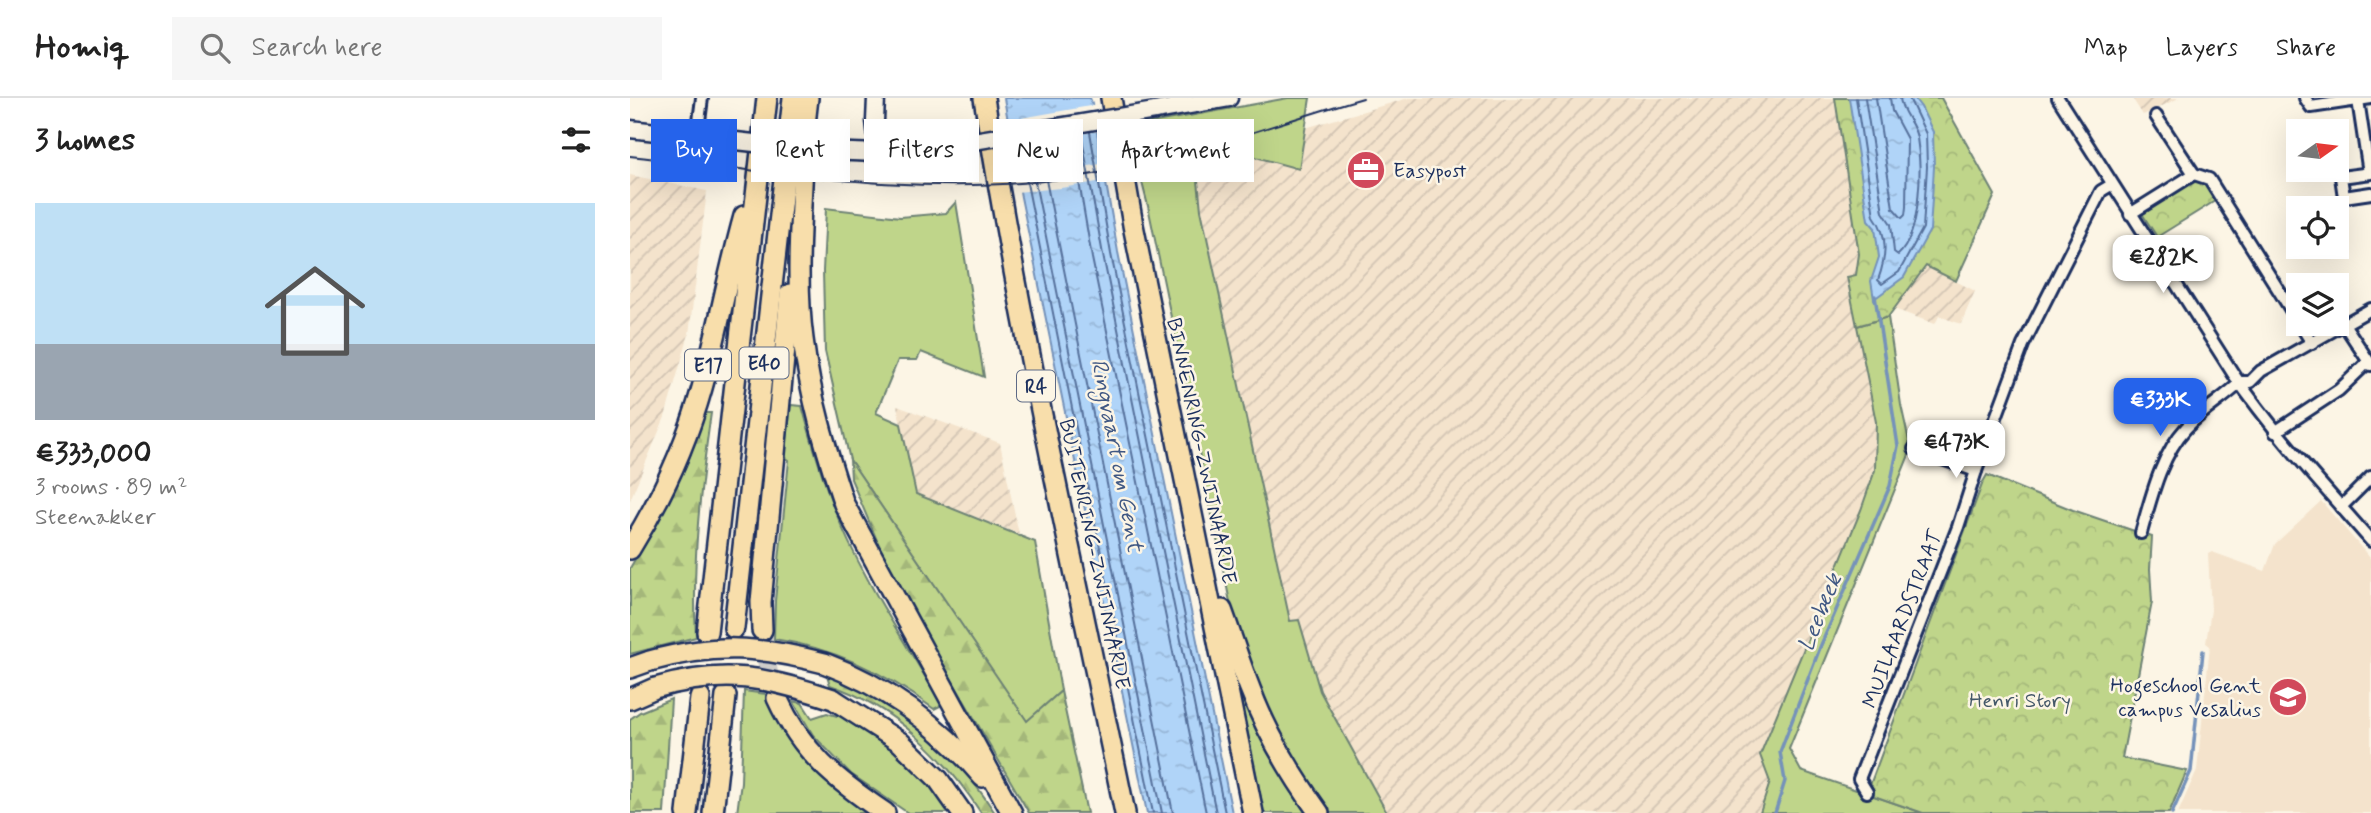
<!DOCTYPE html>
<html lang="en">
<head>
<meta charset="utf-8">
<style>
	:root { --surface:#fff; --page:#f6f6f6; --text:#222; --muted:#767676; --line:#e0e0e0; --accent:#2563eb }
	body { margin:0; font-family:Mynerve,sans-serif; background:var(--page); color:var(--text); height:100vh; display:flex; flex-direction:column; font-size:26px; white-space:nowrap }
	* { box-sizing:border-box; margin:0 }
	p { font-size:23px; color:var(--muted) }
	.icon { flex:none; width:38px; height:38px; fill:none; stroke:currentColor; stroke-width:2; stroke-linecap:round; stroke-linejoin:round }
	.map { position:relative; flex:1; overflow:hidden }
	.drawer { display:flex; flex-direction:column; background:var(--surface); width:630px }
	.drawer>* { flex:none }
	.top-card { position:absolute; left:21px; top:21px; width:665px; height:63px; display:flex; gap:14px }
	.needle { width:46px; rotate:76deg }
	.tools { position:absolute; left:1656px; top:21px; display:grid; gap:14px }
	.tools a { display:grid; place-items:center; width:63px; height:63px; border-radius:0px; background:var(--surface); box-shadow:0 7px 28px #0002; font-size:35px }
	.price { position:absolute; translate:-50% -60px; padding:0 16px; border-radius:14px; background:#fff; color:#222; font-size:23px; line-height:46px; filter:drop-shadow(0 2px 4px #0008) }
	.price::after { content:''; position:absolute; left:50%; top:42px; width:21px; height:16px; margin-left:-10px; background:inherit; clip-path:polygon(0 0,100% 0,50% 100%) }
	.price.active { background:var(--accent); color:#fff }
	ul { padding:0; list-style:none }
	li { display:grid; align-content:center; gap:14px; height:371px; padding:0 35px }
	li+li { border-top:2px solid var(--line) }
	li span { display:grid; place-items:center; height:217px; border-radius:0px; color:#555 }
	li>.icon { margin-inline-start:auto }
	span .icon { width:126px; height:126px; fill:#fffc; stroke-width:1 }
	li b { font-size:30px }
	h2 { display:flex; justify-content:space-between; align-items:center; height:84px; padding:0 35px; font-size:30px }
	.chip { padding:0 24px; border-radius:0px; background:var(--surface); box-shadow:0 7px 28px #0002; font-size:24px; line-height:63px }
	.chip.active { background:var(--accent); color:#fff }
	header { display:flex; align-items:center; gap:42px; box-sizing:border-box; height:98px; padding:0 35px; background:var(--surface); border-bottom:2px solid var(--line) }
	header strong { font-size:33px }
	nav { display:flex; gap:38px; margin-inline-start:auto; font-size:24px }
	.search { width:490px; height:63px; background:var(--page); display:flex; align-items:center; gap:18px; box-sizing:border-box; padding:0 24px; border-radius:0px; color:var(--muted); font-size:26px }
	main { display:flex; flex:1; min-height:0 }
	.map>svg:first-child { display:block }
	.built { fill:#f4e3cc }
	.industrial { fill:url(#industrial-furrows) }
	.grass { fill:#bfd58a; stroke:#6d8274; stroke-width:2 }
	.forest { fill:url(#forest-firs); stroke:#6d8274; stroke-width:2 }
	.park { fill:url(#park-crowns); stroke:#6d8274; stroke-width:2 }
	.water { fill:url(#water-ripples); stroke:#7492ba; stroke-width:2 }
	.pier { fill:#fcf5e5 }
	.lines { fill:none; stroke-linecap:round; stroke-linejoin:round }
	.shore { stroke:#57719c; stroke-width:2 }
	.stream { stroke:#7492ba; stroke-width:3.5 }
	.highway-tunnel { stroke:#cfcdca; stroke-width:19; stroke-dasharray:19 10; stroke-linecap:butt }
	.street-casing { stroke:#1b2f5e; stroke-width:16 }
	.secondary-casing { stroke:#1b2f5e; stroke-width:21 }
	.highway-casing { stroke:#1b2f5e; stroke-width:24 }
	.street { stroke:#fcf5e5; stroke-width:10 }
	.secondary { stroke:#fcf5e5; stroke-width:16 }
	.highway { stroke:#f8deab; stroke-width:19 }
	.tram { stroke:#1b2f5e; stroke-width:2 }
	.secondary-bridge-casing { stroke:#1b2f5e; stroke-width:21; stroke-linecap:butt }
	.highway-bridge-casing { stroke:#1b2f5e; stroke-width:24; stroke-linecap:butt }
	.secondary-bridge { stroke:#fcf5e5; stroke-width:16 }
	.highway-bridge { stroke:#f8deab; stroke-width:19 }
	.labels { text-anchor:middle; stroke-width:5; stroke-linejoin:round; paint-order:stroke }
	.shield { fill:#fcf5e5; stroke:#5e6a86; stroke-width:2 }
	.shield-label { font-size:19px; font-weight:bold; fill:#1b2f5e }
	.poi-label { font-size:21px; fill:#1b2f5e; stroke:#fcf5e5; text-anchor:start }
	.street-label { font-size:21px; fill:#1b2f5e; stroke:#fcf5e5 }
	.park-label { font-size:21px; fill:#445869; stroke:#fcf5e5 }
	.water-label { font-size:23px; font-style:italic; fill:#405884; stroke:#fcf5e5 }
</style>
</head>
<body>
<header>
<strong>Homiq</strong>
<div class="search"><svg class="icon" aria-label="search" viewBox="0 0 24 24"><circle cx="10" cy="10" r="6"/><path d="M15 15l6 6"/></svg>Search here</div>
<nav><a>Map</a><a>Layers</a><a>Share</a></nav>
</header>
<main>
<section class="drawer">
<h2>3 homes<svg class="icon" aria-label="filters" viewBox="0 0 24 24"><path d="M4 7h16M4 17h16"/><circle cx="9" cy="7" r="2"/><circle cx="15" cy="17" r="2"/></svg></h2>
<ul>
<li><span style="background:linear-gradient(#bfe0f5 65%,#9aa5b1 0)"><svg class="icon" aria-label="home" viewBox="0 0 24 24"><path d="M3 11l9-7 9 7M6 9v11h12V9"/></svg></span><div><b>€333,000</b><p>3 rooms · 89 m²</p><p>Steenakker</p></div></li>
</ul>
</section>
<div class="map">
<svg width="1741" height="715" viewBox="0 0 1741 715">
	<defs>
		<pattern id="industrial-furrows" width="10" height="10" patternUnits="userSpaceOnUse" patternTransform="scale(1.75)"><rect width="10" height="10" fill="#f4e3cc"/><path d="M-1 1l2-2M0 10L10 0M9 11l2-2" fill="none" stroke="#d1c3b2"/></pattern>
		<pattern id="forest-firs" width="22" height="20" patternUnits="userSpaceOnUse" patternTransform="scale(1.75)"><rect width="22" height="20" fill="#bfd58a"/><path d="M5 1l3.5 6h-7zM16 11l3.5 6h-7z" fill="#a4b77a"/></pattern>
		<pattern id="park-crowns" width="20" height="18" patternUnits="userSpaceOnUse" patternTransform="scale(1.75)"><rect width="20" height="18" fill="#bfd58a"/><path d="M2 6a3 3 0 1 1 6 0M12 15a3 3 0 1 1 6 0" fill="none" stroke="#a4b77a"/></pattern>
		<pattern id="water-ripples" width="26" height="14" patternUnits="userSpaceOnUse" patternTransform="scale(1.75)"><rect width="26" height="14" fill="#b0d4f8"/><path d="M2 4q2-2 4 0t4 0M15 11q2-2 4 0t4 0" fill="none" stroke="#97b6d7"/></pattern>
	</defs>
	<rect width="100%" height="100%" fill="#fcf5e5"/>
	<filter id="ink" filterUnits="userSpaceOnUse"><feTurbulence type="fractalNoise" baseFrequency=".0143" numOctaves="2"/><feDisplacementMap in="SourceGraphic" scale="14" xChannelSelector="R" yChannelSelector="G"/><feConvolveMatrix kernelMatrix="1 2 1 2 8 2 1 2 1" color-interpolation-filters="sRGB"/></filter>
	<g filter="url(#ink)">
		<path class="built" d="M1691,403l50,58v254h-193l19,-43 13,-124 -4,-3 5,-33 -3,-56 4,-2 53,19 10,-27z"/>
		<g class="industrial">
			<path d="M779,0h426l24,156 -3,21 -9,3 29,144 -1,48 -115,343h-373l-67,-122 -21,-71 -9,2 -87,-399 -7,-52 49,-17 54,15 6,-41z"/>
			<path d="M1502,0h47l-36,17z"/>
			<path d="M0,77l77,16 -18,143 -24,83 -35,83z"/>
			<path d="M1296,168l49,25 -14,33 -22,-8 -4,8 -41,-15z"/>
			<path d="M267,308l103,37 19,91 -103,-40z"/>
		</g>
		<g class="grass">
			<path d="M658,0h22l-11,71 -54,-15 -48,17 4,39 89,411 9,-1 21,71 67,122h-123l-32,-155 9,-23 -11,-33 -82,-396 -20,-79z"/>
			<path d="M326,104l28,175 -63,-25 -4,8h-19l-22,53 25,11 15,70 119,48 26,149 -34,31 -177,-262 -25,-109 -2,-80 3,-63 74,9 46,-4z"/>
			<path d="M1258,219l13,88 10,45 -122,299 12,22 122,42h-163l10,-31 -10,-27 101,-245 14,-40 1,-48 -19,-96z"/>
			<path d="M161,307l11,1c9,33 18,65 30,97 27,71 72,137 110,202l-8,4c-48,-36 -100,-61 -160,-70l1,-38 14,-141 -4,-3z"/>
			<path d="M114,593l22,3c24,58 51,84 101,119h-130l4,-31z"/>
			<path d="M163,603l9,2 10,15 15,-5 10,3 1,-3 53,33 41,39 21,28h-45l-57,-39 -38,-39z"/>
		</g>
		<g class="forest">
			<path d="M74,315h7c-11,75 -19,149 -15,224l-66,17v-86l41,-71 18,-38z"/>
			<path d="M220,362l177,261 34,-30 26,122h-58l-137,-237 -41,-97z"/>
			<path d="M197,577c72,25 128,75 168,138h-14c-36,-56 -87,-107 -151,-128z"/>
			<path d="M41,601l-7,114h-34v-94l10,-7z"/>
		</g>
		<g class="park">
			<path d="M1205,0h106l54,97 -39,86 -30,-15 -38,51 -31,9 -10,-49 9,-2 3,-21z"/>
			<path d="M1564,83l11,3 13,15 -61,38 -16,-25z"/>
			<path d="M1357,377l86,35 79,27 -2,32 2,33 -30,156 65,13 -18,42h-246l-49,-17 -4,-11 113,-303z"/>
		</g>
		<g class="water">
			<path d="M374,0h86l2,5 26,149 114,561h-85l-126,-616z"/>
			<path d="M1219,0h65l7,9 12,25 1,35 -4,63 -26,47 -30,22 -3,-18 8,-24 -4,-29 -7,-8z"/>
		</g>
		<g class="pier">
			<path d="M466,7l4,26 -91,15 -5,-25z"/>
			<path d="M476,65l3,17 -48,8 -45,4 -3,-17 53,-5z"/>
		</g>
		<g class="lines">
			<g class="shore">
				<path d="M1226,0l18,118c15,20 12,42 4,64l4,4 17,-12 24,-44 4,-61 -1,-33 -17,-36"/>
				<path d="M1235,0l18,114 8,12 3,28 4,3c23,-20 24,-88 19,-117 -2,-15 -16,-25 -17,-40"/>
				<path d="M1246,0l17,110 9,10 3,-3 1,-8 1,-68 -15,-28 -2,-13"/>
				<path d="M460,34l21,122 114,559"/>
				<path d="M451,35l22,122 113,558"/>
				<path d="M441,37l21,123 114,555"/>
				<path d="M408,42l135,673"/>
				<path d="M397,44l135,671"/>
				<path d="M389,45l134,670"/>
			</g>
			<g class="stream">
				<path d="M1145,715l10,-32 -5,-29 41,-107 69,-159 8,-40 -23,-150"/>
				<path d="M1542,715l19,-42 12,-120"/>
			</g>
			<path class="highway-tunnel" d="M132,532l7,46 8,21"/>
			<g class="street-casing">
				<g id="street">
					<path d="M1428,0l176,277c40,58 90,112 137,166"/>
					<path d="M1675,0l6,9 60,-9"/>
					<path d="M1728,2l11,73"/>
					<path d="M1526,18l38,58"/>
					<path d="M67,39l5,-39"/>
					<path d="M1741,75l-30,4 3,20 27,-4"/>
					<path d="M1500,116l64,-40 15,5 89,142"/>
					<path d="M1670,226l12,19"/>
					<path d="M1714,226l27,41"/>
					<path d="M1645,334l64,-42 29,-28"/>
					<path d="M1284,351l62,22"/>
					<path d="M1711,409l30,-30"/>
					<path d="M1511,435c10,-35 20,-78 45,-105 17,-18 37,-29 55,-46h9l11,-11 110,-62"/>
					<path d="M1237,694l-8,-13 99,-252 18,-56 47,-126 78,-154 10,-6"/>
				</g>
			</g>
			<g class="secondary-casing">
				<g id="secondary">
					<path d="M246,0l-1,23 4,32"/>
					<path d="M525,13l74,-13"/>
					<path d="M0,31l97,11"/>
					<path d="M195,53l54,2 70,-8"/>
				</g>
			</g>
			<g class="highway-casing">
				<g id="highway">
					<path d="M354,0c38,240 92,477 141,715"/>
					<path d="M481,0l22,127 120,588"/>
					<path d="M174,32c-1,67 -10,143 -1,209 7,57 23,111 41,165l168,309"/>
					<path d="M173,44l5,-44"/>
					<path d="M0,451c31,-50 56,-104 72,-161 16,-57 26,-115 42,-172"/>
					<path d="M592,512c10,27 18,54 29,81 16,43 41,84 68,122"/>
					<path d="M104,530l59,-530"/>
					<path d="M132,532l-1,-28 29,-308"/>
					<path d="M77,534l60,-534"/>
					<path d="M194,565c64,24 115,62 159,114"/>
					<path d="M0,570l20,-7"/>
					<path d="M147,600c25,55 59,82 108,115"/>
					<path d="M0,601l25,-11"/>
					<path d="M203,601l67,43 38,37 24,34"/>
					<path d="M57,715l13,-115"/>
					<path d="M83,715l13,-117"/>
				</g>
			</g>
			<use href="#street" class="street"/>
			<use href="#secondary" class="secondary"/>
			<use href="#highway" class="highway"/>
			<path class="tram" d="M0,58c144,16 293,42 438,22 100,-13 198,-52 295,-80"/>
			<g class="secondary-bridge-casing">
				<g id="secondary-bridge">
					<path d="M97,42l98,11"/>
					<path d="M319,47l206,-34"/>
				</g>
			</g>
			<g class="highway-bridge-casing">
				<g id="highway-bridge">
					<path d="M20,563c66,-18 108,-15 174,2"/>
					<path d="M25,590c69,-20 112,-11 178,11"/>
				</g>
			</g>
			<use href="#secondary-bridge" class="secondary-bridge"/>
			<use href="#highway-bridge" class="highway-bridge"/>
		</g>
	</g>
	<defs>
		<g id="office-disc" transform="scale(2.0125)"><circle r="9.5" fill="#d1495b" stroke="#fcf5e5"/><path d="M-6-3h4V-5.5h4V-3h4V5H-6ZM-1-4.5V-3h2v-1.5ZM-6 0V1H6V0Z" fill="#fff"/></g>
		<g id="university-disc" transform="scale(2.0125)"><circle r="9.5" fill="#d1495b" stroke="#fcf5e5"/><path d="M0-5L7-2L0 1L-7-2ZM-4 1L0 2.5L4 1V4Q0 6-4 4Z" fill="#fff"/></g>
	</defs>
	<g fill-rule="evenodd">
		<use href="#office-disc" x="736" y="72"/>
		<use href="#university-disc" x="1658" y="599"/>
	</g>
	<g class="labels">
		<g class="shield">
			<rect x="109.5" y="249.5" width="49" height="31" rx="5"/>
			<rect x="55" y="251.5" width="46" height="31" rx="5"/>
			<rect x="387" y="272.5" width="38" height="31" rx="5"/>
		</g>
		<g class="shield-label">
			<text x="134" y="272">E40</text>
			<text x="78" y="274">E17</text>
			<text x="406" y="295">R4</text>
		</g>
		<g class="poi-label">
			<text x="763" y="79">Easypost</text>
			<text x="1631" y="594" text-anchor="end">Hogeschool Gent<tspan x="1631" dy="24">campus Vesalius</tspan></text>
		</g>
		<g class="street-label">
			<text transform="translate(572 353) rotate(78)" y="7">BINNENRING-ZWIJNAARDE</text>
			<text transform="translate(465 456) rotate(78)" y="7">BUITENRING-ZWIJNAARDE</text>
			<text transform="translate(1272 521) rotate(-69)" y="7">MUILAARDSTRAAT</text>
		</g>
		<g class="park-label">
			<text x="1390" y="609">Henri Story</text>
		</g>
		<g class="water-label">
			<text transform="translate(488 357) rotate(79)" y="8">Ringvaart om Gent</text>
			<text transform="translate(1189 514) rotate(-68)" y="8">Leebeek</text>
		</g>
	</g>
</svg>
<div class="tools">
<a><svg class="needle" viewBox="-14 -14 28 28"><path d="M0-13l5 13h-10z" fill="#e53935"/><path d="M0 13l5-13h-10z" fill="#767676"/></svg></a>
<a><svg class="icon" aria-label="locate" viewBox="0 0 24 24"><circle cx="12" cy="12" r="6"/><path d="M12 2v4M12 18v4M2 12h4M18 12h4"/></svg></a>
<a><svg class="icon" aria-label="layers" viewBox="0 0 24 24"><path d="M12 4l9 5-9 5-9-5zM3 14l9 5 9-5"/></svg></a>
</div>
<b class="price" style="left:1533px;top:197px">€282K</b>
<b class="price active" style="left:1530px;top:340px">€333K</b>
<b class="price" style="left:1326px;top:382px">€473K</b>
<div class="top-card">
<a class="chip active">Buy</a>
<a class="chip">Rent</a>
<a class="chip">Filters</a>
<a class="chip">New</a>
<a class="chip">Apartment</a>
</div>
</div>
</main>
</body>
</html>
